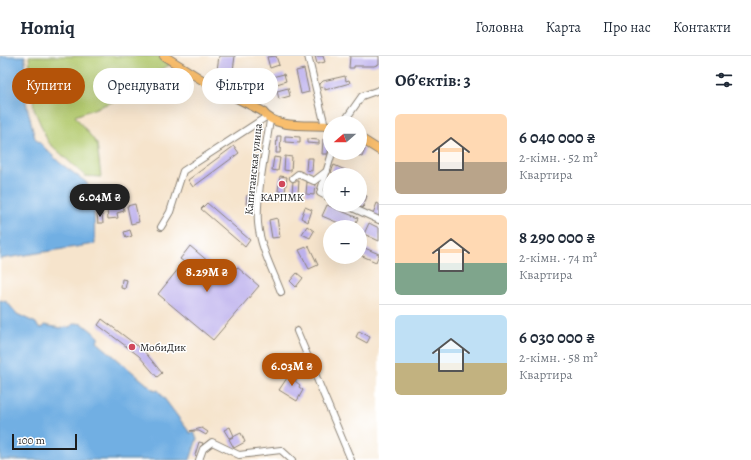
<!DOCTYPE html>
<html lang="uk">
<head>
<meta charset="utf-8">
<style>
	:root { --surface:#fff; --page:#f6f6f7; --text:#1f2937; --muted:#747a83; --line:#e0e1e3; --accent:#b45309 }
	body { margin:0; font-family:Alegreya,serif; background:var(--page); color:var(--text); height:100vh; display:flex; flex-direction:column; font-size:15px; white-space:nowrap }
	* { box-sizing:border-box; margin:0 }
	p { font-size:13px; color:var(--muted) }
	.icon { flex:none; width:22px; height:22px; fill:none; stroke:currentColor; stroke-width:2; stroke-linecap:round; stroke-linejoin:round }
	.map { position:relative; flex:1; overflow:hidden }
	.panel { display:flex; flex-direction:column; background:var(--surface); width:372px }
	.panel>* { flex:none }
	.top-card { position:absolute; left:12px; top:12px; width:307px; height:36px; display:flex; gap:8px }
	.needle { width:26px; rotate:250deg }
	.fabs { position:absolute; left:323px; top:60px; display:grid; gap:8px }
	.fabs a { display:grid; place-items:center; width:44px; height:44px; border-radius:50%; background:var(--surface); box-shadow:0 4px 16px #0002; font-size:20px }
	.scale { position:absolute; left:12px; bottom:10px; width:65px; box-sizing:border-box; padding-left:4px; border:2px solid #1c1c1c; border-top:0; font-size:11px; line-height:14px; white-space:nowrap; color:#1c1c1c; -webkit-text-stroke:3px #fff; paint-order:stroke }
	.price { position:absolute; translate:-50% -34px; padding:0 9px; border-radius:14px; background:var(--accent); color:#fff; font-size:13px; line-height:26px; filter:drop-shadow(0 1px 2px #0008) }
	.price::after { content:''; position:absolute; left:50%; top:24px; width:12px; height:9px; margin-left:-6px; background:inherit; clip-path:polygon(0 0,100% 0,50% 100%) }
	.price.active { background:#222; color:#fff }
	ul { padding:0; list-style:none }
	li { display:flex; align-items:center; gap:12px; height:100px; padding:0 16px }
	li+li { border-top:1px solid var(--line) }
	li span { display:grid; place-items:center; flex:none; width:112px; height:80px; border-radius:6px; color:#555 }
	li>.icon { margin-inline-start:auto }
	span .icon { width:48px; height:48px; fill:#fffc; stroke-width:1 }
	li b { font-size:17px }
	h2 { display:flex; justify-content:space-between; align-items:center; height:48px; padding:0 16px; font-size:17px }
	.pill { padding:0 14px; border-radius:18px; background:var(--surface); box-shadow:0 4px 16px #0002; font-size:14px; line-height:36px }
	.pill.active { background:var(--accent); color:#fff }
	header { display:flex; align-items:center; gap:24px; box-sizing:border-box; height:56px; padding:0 20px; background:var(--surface); border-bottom:1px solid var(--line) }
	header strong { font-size:19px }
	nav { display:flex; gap:22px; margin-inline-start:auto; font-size:14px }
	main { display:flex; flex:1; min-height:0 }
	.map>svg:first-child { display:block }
	.green { fill:#b4cb70; stroke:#687446 }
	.water { fill:#71afe3; stroke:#466680 }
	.building { fill:#bdb1ed }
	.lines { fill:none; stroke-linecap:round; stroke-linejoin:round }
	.minor-casing { stroke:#898074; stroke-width:8 }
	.major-casing { stroke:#898074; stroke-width:10 }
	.minor { stroke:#fff; stroke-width:6 }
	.major { stroke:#f9be6d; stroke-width:8 }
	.poi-dot { fill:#d1495b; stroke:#fff; stroke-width:1.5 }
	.labels { text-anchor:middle; stroke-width:3; stroke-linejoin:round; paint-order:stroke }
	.street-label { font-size:11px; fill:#1c1c1c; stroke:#fff }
	.poi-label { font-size:11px; fill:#1c1c1c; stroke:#fff }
</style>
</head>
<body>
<header>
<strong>Homiq</strong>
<nav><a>Головна</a><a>Карта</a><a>Про нас</a><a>Контакти</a></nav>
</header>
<main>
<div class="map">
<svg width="379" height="404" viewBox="0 0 379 404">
	<rect width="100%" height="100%" fill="#fff"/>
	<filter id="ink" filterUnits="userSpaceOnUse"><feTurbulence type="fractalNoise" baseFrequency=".025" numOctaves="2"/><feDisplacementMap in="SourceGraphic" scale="8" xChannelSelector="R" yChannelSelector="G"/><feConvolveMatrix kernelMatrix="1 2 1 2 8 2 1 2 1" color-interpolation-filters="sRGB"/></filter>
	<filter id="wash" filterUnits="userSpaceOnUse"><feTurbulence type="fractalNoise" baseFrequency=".012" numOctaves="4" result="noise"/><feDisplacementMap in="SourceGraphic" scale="16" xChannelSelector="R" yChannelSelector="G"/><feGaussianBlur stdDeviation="0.9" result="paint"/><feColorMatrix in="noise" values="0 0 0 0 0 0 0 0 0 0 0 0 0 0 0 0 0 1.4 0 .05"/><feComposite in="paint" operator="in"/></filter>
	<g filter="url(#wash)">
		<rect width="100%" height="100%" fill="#f6e4cc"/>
		<path class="green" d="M29,0h129l12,9 -46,21 1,11 -50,19 22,28 4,33 -16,-1 -37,-34 -14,-33z"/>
		<g class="water">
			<path d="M0,0h25l1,46 9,36 25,25 26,19 9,14 -1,9 5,6 -5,1 1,32 -95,15z"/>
			<path d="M0,244l7,2 10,12 19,9 2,4 5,1 1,-3 17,3 8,-1 7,-4 7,1 16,13 -2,5 58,49 3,-1 32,43 4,-1 3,7 -7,21h-190z"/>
		</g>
		<g id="blocks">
			<g class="building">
				<path d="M219,0h16l-3,22 -16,-1z"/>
				<path d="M276,0l3,9 -9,3 -3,-11z"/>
				<path d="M315,0h8l2,6 -8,2z"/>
				<path d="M350,0h29v8l-5,2h-20v2h-5z"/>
				<path d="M304,13l5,23 -8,2 -5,-23z"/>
				<path d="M284,18l2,7 -12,4 -2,-8z"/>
				<path d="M345,20l1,5 3,-1 1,3 -25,7v-3l-4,1 -1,-4 3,-3z"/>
				<path d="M263,27l10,5 -5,11 -10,-5z"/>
				<path d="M288,32l2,8 -11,3 -2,-8z"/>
				<path d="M277,80h4l-1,17h-4z"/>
				<path d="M285,80l15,1v6l-15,-1z"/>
				<path d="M307,83l12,1v4l-12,-1z"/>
				<path d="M323,83l6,1 -1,14h-6z"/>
				<path d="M234,90l5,7 -46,34 -5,-7z"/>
				<path d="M360,91l5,2 -3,8 -9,-4h7z"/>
				<path d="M285,100l7,1 -1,14 -7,-1z"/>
				<path d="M274,101l6,1 -2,13 -6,-1z"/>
				<path d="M307,102h6l-1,13 -6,-1z"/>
				<path d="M334,109l22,10h-20l-5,-3z"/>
				<path d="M280,120l7,1 -2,15 -7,-1z"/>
				<path d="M293,125h6l-1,12h-6z"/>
				<path d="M307,126l8,1 -1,12 -8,-1z"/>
				<path d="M360,137l7,3 -4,12 -6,-3h3z"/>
				<path d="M247,139l6,1 -2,9 -5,-1z"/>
				<path d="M115,143l1,5 7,-1 1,8 -7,2 1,5 -10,1 -2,-19z"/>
				<path d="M207,147l43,37 -5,7 -44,-38z"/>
				<path d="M377,147l2,1v15l-7,-3z"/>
				<path d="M135,148l4,18 -8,2 -4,-18z"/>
				<path d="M327,149l31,13 -4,9h-6l-26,-11z"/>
				<path d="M305,151l7,3 -4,12 -7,-4z"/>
				<path d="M97,158h5l1,9h-5z"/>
				<path d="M277,162l3,19 -8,1 -3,-18z"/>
				<path d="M369,167l10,5v13l-15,-7z"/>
				<path d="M307,170l7,5 -4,7 -8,-4z"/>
				<path d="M130,174l2,6 -6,2 -2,-6z"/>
				<path d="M190,190l38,32 9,-11 22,19 -46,54 -55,-46 26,-32 -4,-3z"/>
				<path d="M309,190l9,19 -9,4 -10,-19z"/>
				<path d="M360,190l19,8 -3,8 -16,-7z"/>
				<path d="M297,217l6,5 -7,9 -6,-6z"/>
				<path d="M122,223l5,1 -2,9 -4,-1z"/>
				<path d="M102,263l42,32 18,22 -5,4 -18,-21 -41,-31z"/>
				<path d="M359,275l11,6 -3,6 -11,-6z"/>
				<path d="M275,300l9,4 -8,18 -8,-3z"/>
				<path d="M291,316l8,4 -4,5 5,4 -1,2 4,3 -6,11 -18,-11z"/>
				<path d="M230,371l4,9 -5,2 -5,-8z"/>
				<path d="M202,372l6,4 -2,3 -7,-4h-9z"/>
				<path d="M241,377l4,9 -11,6 -5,-9z"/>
				<path d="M199,386l4,1 -5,14 -3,-2z"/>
			</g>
		</g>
	</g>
	<g filter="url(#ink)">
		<use href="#blocks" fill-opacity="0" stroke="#898074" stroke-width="1"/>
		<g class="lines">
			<g class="minor-casing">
				<g id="minor">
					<path d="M308,0l17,70"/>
					<path d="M270,64c-4,29 -14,75 -12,103 2,24 15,48 23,69"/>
					<path d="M343,67l19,-27 17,-6"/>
					<path d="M293,122l5,-4 16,7 13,-10"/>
					<path d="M330,142l-10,-5 12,-40"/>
					<path d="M346,149l33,15"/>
					<path d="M161,171l9,-15 13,-41 83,-54"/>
					<path d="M297,275l54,129"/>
					<path d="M199,404l4,-11 9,-7 27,13 42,-5 11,10"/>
				</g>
			</g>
			<g class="major-casing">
				<g id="major">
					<path d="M164,0l43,27 55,28c14,19 46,13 68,15"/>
					<path d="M360,82l19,12"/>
				</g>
			</g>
			<use href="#minor" class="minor"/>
			<use href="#major" class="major"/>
		</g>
	</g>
	<g class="poi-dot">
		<circle cx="282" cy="128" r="4"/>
		<circle cx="132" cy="291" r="4"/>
	</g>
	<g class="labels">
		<g class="street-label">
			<text transform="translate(253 113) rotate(-84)" y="4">Капитанская улица</text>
		</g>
		<g class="poi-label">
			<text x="282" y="145">КАРПМК</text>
			<text x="140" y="295" text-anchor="start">МобиДик</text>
		</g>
	</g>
</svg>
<div class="fabs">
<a><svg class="needle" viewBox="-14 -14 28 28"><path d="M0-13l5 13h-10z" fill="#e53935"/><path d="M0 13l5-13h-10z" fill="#747a83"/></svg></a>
<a>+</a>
<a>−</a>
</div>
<div class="scale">100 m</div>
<b class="price active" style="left:100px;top:162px">6.04M ₴</b>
<b class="price" style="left:207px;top:237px">8.29M ₴</b>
<b class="price" style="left:292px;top:331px">6.03M ₴</b>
<div class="top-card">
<a class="pill active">Купити</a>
<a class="pill">Орендувати</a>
<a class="pill">Фільтри</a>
</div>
</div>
<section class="panel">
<h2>Об’єктів: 3<svg class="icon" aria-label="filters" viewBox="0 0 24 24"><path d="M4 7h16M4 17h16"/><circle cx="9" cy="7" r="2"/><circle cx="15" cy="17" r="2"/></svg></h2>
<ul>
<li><span style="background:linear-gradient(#ffd9b3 60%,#b9a48a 0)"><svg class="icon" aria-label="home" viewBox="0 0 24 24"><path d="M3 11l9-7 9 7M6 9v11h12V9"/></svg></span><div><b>6 040 000 ₴</b><p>2-кімн. · 52 m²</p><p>Квартира</p></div></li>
<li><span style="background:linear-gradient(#ffd9b3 60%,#7fa58c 0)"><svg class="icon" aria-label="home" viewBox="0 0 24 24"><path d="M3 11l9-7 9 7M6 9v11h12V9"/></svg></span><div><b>8 290 000 ₴</b><p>2-кімн. · 74 m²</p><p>Квартира</p></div></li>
<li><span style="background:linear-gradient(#bfe0f5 60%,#c2b280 0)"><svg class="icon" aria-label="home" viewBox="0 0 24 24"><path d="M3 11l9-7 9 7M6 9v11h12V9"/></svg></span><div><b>6 030 000 ₴</b><p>2-кімн. · 58 m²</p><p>Квартира</p></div></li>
</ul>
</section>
</main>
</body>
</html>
